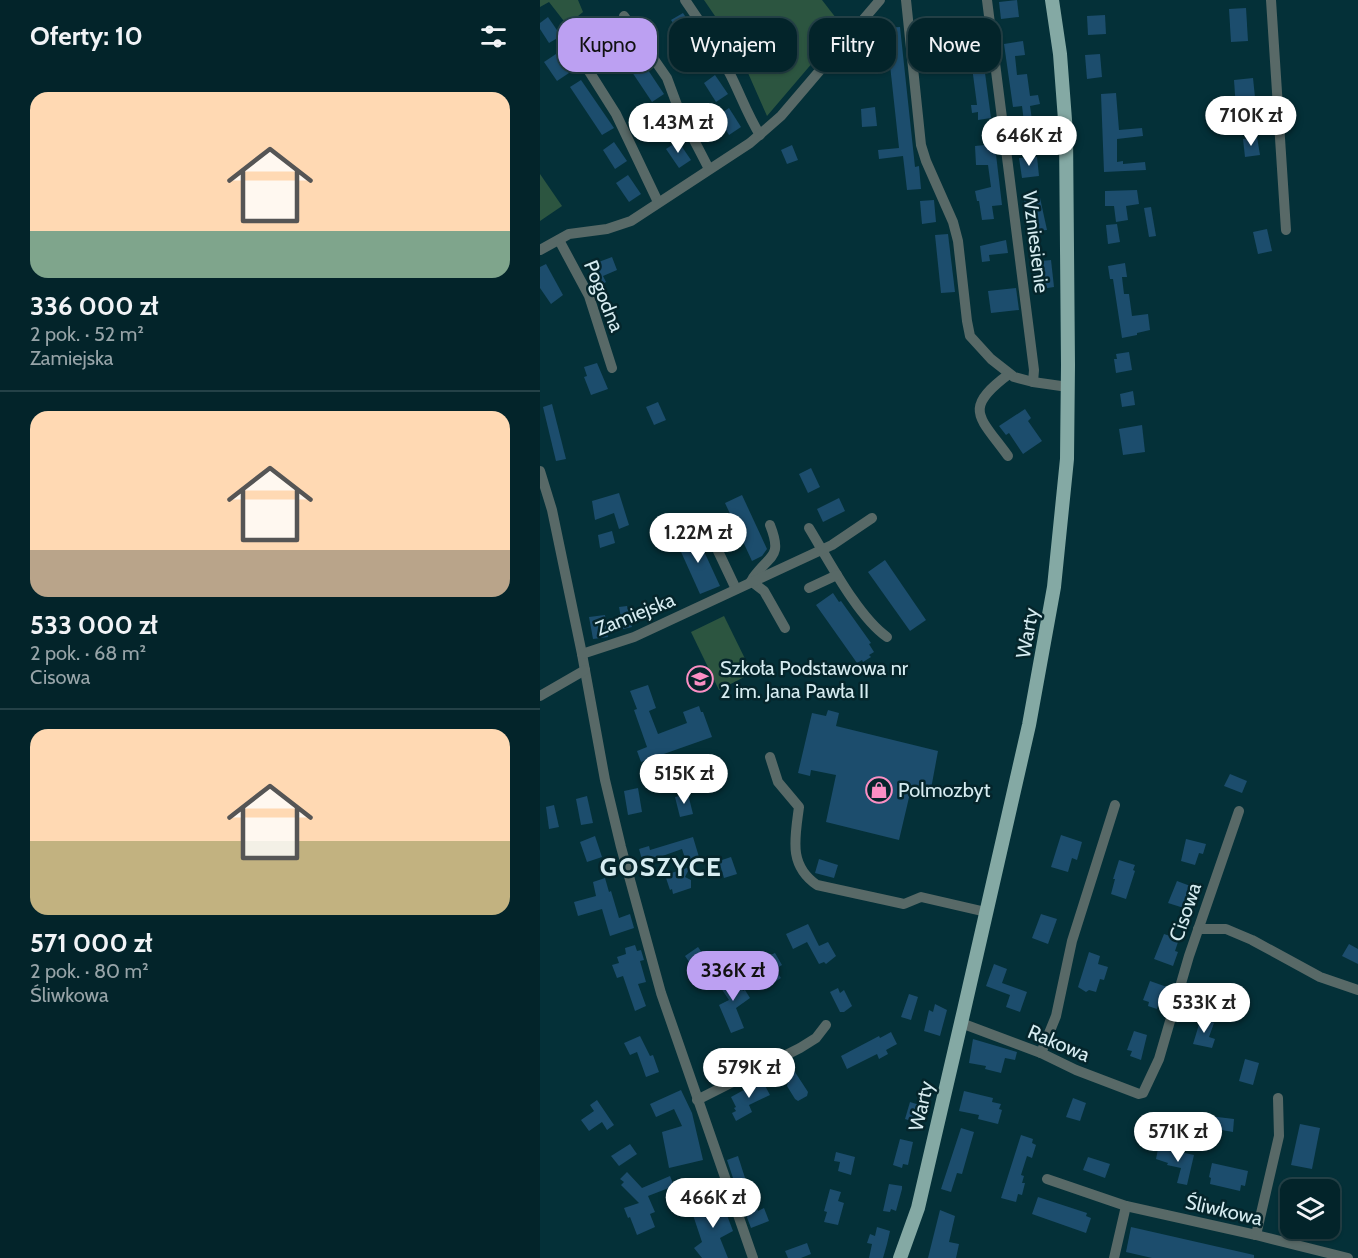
<!DOCTYPE html>
<html lang="pl">
<head>
<meta charset="utf-8">
<style>
	:root { --surface:#03242a; --page:#113036; --text:#f1f3f6; --muted:#97a4a8; --line:#244147; --accent:#bca0f2 }
	body { margin:0; font-family:Cabin,sans-serif; background:var(--page); color:var(--text); height:100vh; display:flex; flex-direction:column; font-size:22px; white-space:nowrap }
	* { box-sizing:border-box; margin:0 }
	p { font-size:20px; color:var(--muted) }
	.icon { flex:none; width:33px; height:33px; fill:none; stroke:currentColor; stroke-width:2; stroke-linecap:round; stroke-linejoin:round }
	.map { position:relative; flex:1; overflow:hidden }
	.side { display:flex; flex-direction:column; background:var(--surface); width:540px }
	.side>* { flex:none }
	.guide { position:absolute; left:18px; top:18px; width:570px; height:54px; display:flex; gap:12px }
	.tools { position:absolute; left:740px; top:1179px; display:grid; gap:12px }
	.tools a { display:grid; place-items:center; width:60px; height:60px; border-radius:12px; background:var(--surface); box-shadow:0 2px 4px #0004,0 0 0 2px var(--line); font-size:30px }
	.price { position:absolute; translate:-50% -51px; padding:0 14px; border-radius:21px; background:#fff; color:#222; font-size:20px; line-height:39px; filter:drop-shadow(0 2px 3px #0008) }
	.price::after { content:''; position:absolute; left:50%; top:36px; width:18px; height:14px; margin-left:-9px; background:inherit; clip-path:polygon(0 0,100% 0,50% 100%) }
	.price.selected { background:var(--accent); color:#111 }
	ul { padding:0; list-style:none }
	li { display:grid; align-content:center; gap:12px; height:318px; padding:0 30px }
	li+li { border-top:2px solid var(--line) }
	li span { display:grid; place-items:center; height:186px; border-radius:18px; color:#555 }
	li>.icon { margin-inline-start:auto }
	span .icon { width:108px; height:108px; fill:#fffc; stroke-width:1 }
	li b { font-size:26px }
	h2 { display:flex; justify-content:space-between; align-items:center; height:72px; padding:0 30px; font-size:26px }
	.tag { padding:0 21px; border-radius:18px; background:var(--surface); box-shadow:0 2px 4px #0004,0 0 0 2px var(--line); font-size:21px; line-height:54px }
	.tag.selected { background:var(--accent); color:#111 }
	main { display:flex; flex:1; min-height:0 }
	.map>svg:first-child { display:block }
	.green { fill:#2c5540 }
	.building { fill:#1c4d6d }
	.lines { fill:none; stroke-linecap:round; stroke-linejoin:round }
	.minor { stroke:#586967; stroke-width:10 }
	.major { stroke:#84a9a4; stroke-width:14 }
	.labels { text-anchor:middle; stroke-width:5; stroke-linejoin:round; paint-order:stroke }
	.street-label { font-size:20px; fill:#d6ecf1; stroke:#05252b }
	.poi-label { font-size:20px; fill:#d6ecf1; stroke:#05252b; text-anchor:start }
	.district-label { font-size:26px; font-weight:bold; letter-spacing:1.5px; fill:#d6ecf1; stroke:#05252b }
</style>
</head>
<body>
<main>
<section class="side">
<h2>Oferty: 10<svg class="icon" aria-label="filters" viewBox="0 0 24 24"><path d="M4 7h16M4 17h16"/><circle cx="9" cy="7" r="2"/><circle cx="15" cy="17" r="2"/></svg></h2>
<ul>
<li><span style="background:linear-gradient(#ffd9b3 75%,#7fa58c 0)"><svg class="icon" aria-label="home" viewBox="0 0 24 24"><path d="M3 11l9-7 9 7M6 9v11h12V9"/></svg></span><div><b>336 000 zł</b><p>2 pok. · 52 m²</p><p>Zamiejska</p></div></li>
<li><span style="background:linear-gradient(#ffd9b3 75%,#b9a48a 0)"><svg class="icon" aria-label="home" viewBox="0 0 24 24"><path d="M3 11l9-7 9 7M6 9v11h12V9"/></svg></span><div><b>533 000 zł</b><p>2 pok. · 68 m²</p><p>Cisowa</p></div></li>
<li><span style="background:linear-gradient(#ffd9b3 60%,#c2b280 0)"><svg class="icon" aria-label="home" viewBox="0 0 24 24"><path d="M3 11l9-7 9 7M6 9v11h12V9"/></svg></span><div><b>571 000 zł</b><p>2 pok. · 80 m²</p><p>Śliwkowa</p></div></li>
</ul>
</section>
<div class="map">
<svg width="818" height="1258" viewBox="0 0 818 1258">
	<rect width="100%" height="100%" fill="#043038"/>
	<g class="green">
		<path d="M0,0h38l5,12 -16,13 -18,-23 -9,5z"/>
		<path d="M164,0h118l21,27 -76,89 -30,-68z"/>
		<path d="M0,174l22,32 -22,15z"/>
		<path d="M184,616l28,57 -33,17 -28,-58z"/>
	</g>
	<g class="building">
		<path d="M477,0l2,17 -18,2 -2,-17z"/>
		<path d="M706,8l2,33 -17,1 -2,-33z"/>
		<path d="M143,13l31,48 -11,7 -32,-48z"/>
		<path d="M565,15l1,19 -18,1 -1,-19z"/>
		<path d="M8,17l13,19 -12,7 -9,-14v-6z"/>
		<path d="M67,21l12,19 -12,7 -12,-18z"/>
		<path d="M426,22l1,7 12,-1 12,90 -13,2v-8l-6,1 -1,-8h6l-5,-38h1l-1,-21 -15,1 -14,-8 10,-2 -2,-13z"/>
		<path d="M360,27l15,140 4,-1 2,23 -14,1 -4,-34 -24,3 -1,-9 21,-2 -13,-120z"/>
		<path d="M483,41l2,14 -10,1 2,19 10,-1 3,22 8,-1 2,9 -10,2 4,28 -17,2 -2,-13 9,-1 -2,-16 -9,1 -9,-63z"/>
		<path d="M92,46l32,48 -12,8 -32,-48z"/>
		<path d="M16,54l13,19 -12,8 -13,-19z"/>
		<path d="M560,54l2,23 -15,2 -2,-24z"/>
		<path d="M175,75l13,19 -12,8 -12,-19z"/>
		<path d="M713,78l3,29 -20,2 -2,-29z"/>
		<path d="M41,80l33,48 -12,7 -32,-48z"/>
		<path d="M576,93l3,37 23,-2 1,8 -26,3v23l6,-1v3l22,-2 1,8 -42,2 -3,-78z"/>
		<path d="M335,107l2,19 -15,1 -1,-18z"/>
		<path d="M189,108l12,19 -12,8 -12,-19z"/>
		<path d="M125,109l12,18 -11,8 -13,-19z"/>
		<path d="M717,137l3,18 -15,2 -2,-18z"/>
		<path d="M138,141l13,19 -12,8 -13,-19z"/>
		<path d="M74,142l13,19 -12,8 -12,-19z"/>
		<path d="M252,145l6,15 -11,4 -6,-14z"/>
		<path d="M445,145l1,2 9,-1 7,59 -10,1 2,13 -12,1 -3,-19h-2l-2,-10 16,-4 -3,-22h-12l-1,-19z"/>
		<path d="M497,157l2,19 -17,2 -3,-20z"/>
		<path d="M88,175l13,19 -12,8 -13,-19z"/>
		<path d="M597,190l2,14 -13,2 2,14 -12,2 -2,-16h-9v-15z"/>
		<path d="M500,198l7,32 -18,2 -5,-33z"/>
		<path d="M394,200l2,22 -14,2 -2,-23z"/>
		<path d="M611,207l5,29 -7,1 -5,-29z"/>
		<path d="M577,224l3,18 -12,2 -2,-19z"/>
		<path d="M727,229l5,22 -14,3 -5,-22z"/>
		<path d="M408,234l7,58 -14,1 -6,-58z"/>
		<path d="M466,240l2,13 -19,2 1,6 -8,1 -2,-16z"/>
		<path d="M72,257l5,13 -14,6 3,6 -9,5 -9,-21z"/>
		<path d="M511,260l3,27 -19,3 -3,-28z"/>
		<path d="M585,263l2,14h-5l2,17h5l3,22 16,-2 2,16 -13,3v2l-15,3 -9,-59h-3l-2,-13z"/>
		<path d="M6,264l17,31 -12,9 -11,-16v-21z"/>
		<path d="M476,288l3,22 -28,3 -3,-22z"/>
		<path d="M589,352l3,18 -16,3 -2,-14h3l-1,-5z"/>
		<path d="M57,363l11,26 -17,6 -7,-18 3,-1 -3,-9z"/>
		<path d="M593,391l2,14 -13,2 -2,-13z"/>
		<path d="M118,402l8,18 -12,5 -8,-18z"/>
		<path d="M12,404l14,55 -10,2 -13,-54z"/>
		<path d="M485,409l6,9 -3,3 14,20 -19,13 -14,-21 -3,2 -7,-9z"/>
		<path d="M602,425l3,27 -22,3 -4,-26z"/>
		<path d="M271,468l9,19 -12,6 -9,-19z"/>
		<path d="M79,493l10,32 -10,4 -5,-16 -19,7 -3,-19z"/>
		<path d="M202,495l25,54 -5,7 -10,5 -27,-58z"/>
		<path d="M299,498l6,13 -22,11 -6,-13z"/>
		<path d="M72,531l3,12 -15,5 -2,-13z"/>
		<path d="M156,534l24,52 -20,8 -23,-51z"/>
		<path d="M345,560l41,60 -16,11 -42,-59z"/>
		<path d="M293,593l6,9 2,-1 30,42 -2,1 5,8 -5,3 2,2 -8,5 -1,-2 -5,3 -41,-58z"/>
		<path d="M87,606l5,21 -9,2 -4,-22z"/>
		<path d="M65,615l3,22 -15,2 -4,-22z"/>
		<path d="M108,685l8,23 -7,3 9,23 29,-11 -4,-11 16,-6 2,6h2l9,25 -71,25 -4,-11 10,-4 -13,-37 3,-1 -7,-18z"/>
		<path d="M288,710l11,3 -3,13 102,25 -7,38 -4,2 -16,-2 -12,51 -73,-18 10,-47 -25,-5 -1,6 -12,-3 14,-60 14,3z"/>
		<path d="M690,774l17,7 -5,12 -18,-7z"/>
		<path d="M98,788l4,24 -14,3 -4,-24z"/>
		<path d="M148,794l5,20 -13,3 -5,-20z"/>
		<path d="M47,796l6,27 -12,2 -5,-26z"/>
		<path d="M14,805l5,22 -10,2 -3,-22z"/>
		<path d="M521,835l21,7 -5,18 -5,-2 -4,14 -17,-5z"/>
		<path d="M55,836l7,21 -15,5 -7,-20z"/>
		<path d="M153,837l6,20 -13,4 -4,-12 -39,14 -4,-14 10,-3 1,4z"/>
		<path d="M646,839l20,5 -3,10 -4,-1 -4,12 -14,-4z"/>
		<path d="M191,857l6,17 -13,4 -5,-17z"/>
		<path d="M279,859l19,6 -4,13 -19,-5z"/>
		<path d="M579,860l16,5 -2,5 2,1 -9,28 -15,-5 4,-15h-2z"/>
		<path d="M150,867l-5,10 6,3v8l-18,6 -1,-5 -2,1 -5,-15z"/>
		<path d="M65,878l4,14 2,-1 8,27 11,-4 4,14 -24,8 -8,-27 -24,7 -4,-14 22,-6 -3,-14z"/>
		<path d="M637,881l16,6 -6,22 -19,-6z"/>
		<path d="M501,914l16,5 -9,25 -16,-6z"/>
		<path d="M268,924l11,22 9,-4 8,14 -10,8 -2,-2 -5,2 -12,-22 -14,7 -7,-15z"/>
		<path d="M624,934l15,5 -4,12 3,1 -5,14 -19,-7z"/>
		<path d="M809,944l9,5v15l-16,-8z"/>
		<path d="M95,945l2,6 4,-1 3,10 -4,1 6,21 -8,2 8,22 -11,5 -12,-35 -6,2 -5,-13 7,-2 -2,-6 9,-3 -1,-6z"/>
		<path d="M158,947l11,15 -13,10 -11,-16z"/>
		<path d="M549,952l11,4 -2,8 10,3 -4,13 -4,-1 -4,13 -7,-2 -3,2 -8,-5z"/>
		<path d="M235,953l7,12 -7,4 6,9 -13,8 -15,-24 12,-7 1,2z"/>
		<path d="M454,964l13,5 -5,14 25,9 -7,20 -14,-5 4,-12 -24,-9z"/>
		<path d="M191,973l12,18 2,-1 5,8 -14,10 8,20 -13,5 -12,-28 10,-5 -12,-18z"/>
		<path d="M610,981l17,6 -6,19 -3,-1 -1,4 -9,-3 1,-4 -6,-2z"/>
		<path d="M298,988l2,5 4,-3 8,16 -8,6h-4l-10,-20z"/>
		<path d="M369,994l9,3 -7,23 -10,-3z"/>
		<path d="M395,1004l12,6 -7,26 -16,-5 5,-21 4,2z"/>
		<path d="M661,1018l13,5 -5,14 6,2 -3,9 -19,-4z"/>
		<path d="M594,1031l13,4 -6,25 -11,-4 2,-5 -5,-1z"/>
		<path d="M351,1032l6,12 -11,6 2,4 -9,5 -2,-5 -30,15 -6,-13 38,-20 1,2z"/>
		<path d="M100,1036l10,20 3,-1 6,17 -13,5 -9,-25 -7,3 -6,-12z"/>
		<path d="M433,1039l44,13 -2,8 -10,-2 -4,15 -16,-4 1,-3 -17,-3z"/>
		<path d="M705,1059l14,4 -6,22 -14,-4z"/>
		<path d="M255,1072l13,20 -1,4 -9,5 -3,-2 -8,-13 1,-4 -2,-5z"/>
		<path d="M222,1080l8,15 -21,10 3,7 -16,9 -4,-8 4,-2 -2,-3 2,-1 -5,-10z"/>
		<path d="M141,1090l11,23 11,47 -34,8 -7,-36 20,-6 -8,-17 -18,8 -6,-13z"/>
		<path d="M424,1091l29,7 -1,4 9,2 -2,5 3,1 -4,14 -20,-5 1,-4 -20,-4z"/>
		<path d="M533,1098l13,5 -6,18 -14,-4z"/>
		<path d="M57,1100l17,25 -7,5 -5,-8 -13,9 -8,-11 13,-9 -4,-6z"/>
		<path d="M370,1102l13,4 -5,17 -13,-4z"/>
		<path d="M661,1115l33,4 -1,13 -34,-6z"/>
		<path d="M760,1124l20,4 -8,41 -21,-4z"/>
		<path d="M421,1128l13,4 -12,42 -5,-1 -6,19 -10,-3z"/>
		<path d="M481,1135l12,4 -1,4 4,2 -4,13 -5,-2 -6,19 3,1 -2,7h3l-3,12 -4,-1 -2,8 -15,-4z"/>
		<path d="M360,1139l13,3 -5,23 -5,-1 -1,4 -9,-3z"/>
		<path d="M90,1144l7,10 -18,12 -8,-10z"/>
		<path d="M622,1148l32,7 -7,30 -10,-2 4,-15 -14,-3 1,-2 -12,-4 2,-10 4,1z"/>
		<path d="M296,1152l19,5 -4,18 -13,-4 2,-9 -6,-1z"/>
		<path d="M198,1156l7,22 -11,3 -7,-21z"/>
		<path d="M548,1157l22,7 -5,14 -22,-8z"/>
		<path d="M672,1163l36,8 -3,15 -4,-1 -1,6 -30,-7 1,-6 -2,-1z"/>
		<path d="M87,1172l15,16 28,-12 4,10 -26,10 7,16 -5,2 5,13 -18,8 -7,-18 -2,1 -4,-10 15,-5 -18,-18 3,-3 -4,-3z"/>
		<path d="M747,1179h3v37l-11,-2z"/>
		<path d="M349,1184l13,2v3l-6,22 -5,-2 -1,3 -7,-1z"/>
		<path d="M290,1189l11,3 -3,9 6,2 -6,22 -14,-3 3,-10 -3,-1z"/>
		<path d="M179,1194l14,37 -13,7 8,20h-26l-8,-10 8,-6 -9,-27 17,-6 -4,-10z"/>
		<path d="M208,1196l1,3 4,-1 5,13 6,-3 5,13 -18,7 -11,-29z"/>
		<path d="M498,1197l49,16 -1,3 5,2 -5,15 -54,-19z"/>
		<path d="M400,1210l15,6 -6,26 10,2 -3,14h-28z"/>
		<path d="M337,1227l13,4 -3,13 -4,14h-14l3,-14 -5,-1 3,-9 5,2z"/>
		<path d="M591,1227l123,28v3h-102l-26,-6z"/>
		<path d="M267,1243l4,11 -10,4h-13l-3,-7z"/>
	</g>
	<g class="lines">
		<g class="minor">
			<path d="M145,0c17,24 33,50 46,76 10,20 17,40 29,59"/>
			<path d="M366,0l15,145 5,16 27,61 5,19 9,80 3,15 21,23 23,18 19,5 35,5"/>
			<path d="M447,0l47,370 -1,12"/>
			<path d="M731,0l15,230"/>
			<path d="M84,16l43,62 13,35 29,56"/>
			<path d="M35,49l41,65 42,88"/>
			<path d="M19,240l30,56 23,72"/>
			<path d="M0,250l29,-16 38,-5 24,-8 119,-78 31,-27 99,-116"/>
			<path d="M468,456c-29,-40 -46,-47 1,-82"/>
			<path d="M0,471l12,39 30,144 23,126 16,67 40,146 92,265"/>
			<path d="M269,528c19,31 49,89 78,109"/>
			<path d="M178,551l18,38"/>
			<path d="M213,578c17,-24 30,-20 17,-53"/>
			<path d="M211,581l13,10 21,37"/>
			<path d="M269,588l28,-13"/>
			<path d="M42,654l52,-17 198,-92 40,-27"/>
			<path d="M0,696l45,-26"/>
			<path d="M230,757l8,25 21,25c-4,31 -11,58 18,78l87,19 17,-7 65,15"/>
			<path d="M658,929h28l26,11 68,37 38,13"/>
			<path d="M421,1023l80,30 35,17 63,24 4,-1 16,-34 30,-103 50,-145"/>
			<path d="M501,1053l15,-37 16,-75 43,-136"/>
			<path d="M157,1100l103,-52 16,-10 10,-13"/>
			<path d="M507,1179l79,27 130,29 92,23"/>
			<path d="M716,1235l23,-99 -1,-38"/>
			<path d="M574,1258l12,-52"/>
		</g>
		<path class="major" d="M360,1258l18,-50 46,-198 65,-285 25,-138 13,-128 1,-94 -2,-232 -6,-79 -8,-54"/>
	</g>
	<defs>
		<g id="school-ring" transform="scale(1.35)"><circle r="9.5" fill="#05252b" stroke="#fb8fc4" stroke-width="1.5"/><path d="M0-5L7-2L0 1L-7-2ZM-4 1L0 2.5L4 1V4Q0 6-4 4Z" fill="#fb8fc4"/></g>
		<g id="shop-ring" transform="scale(1.35)"><circle r="9.5" fill="#05252b" stroke="#fb8fc4" stroke-width="1.5"/><path d="M-5-2.5h2.3a2.7 3.5 0 0 1 5.4 0H5L5.5 6h-11ZM-1.5-2.5h3a1.5 2.3 0 0 0-3 0Z" fill="#fb8fc4"/></g>
	</defs>
	<g fill-rule="evenodd">
		<use href="#school-ring" x="160" y="679"/>
		<use href="#shop-ring" x="339" y="790"/>
	</g>
	<g class="labels">
		<g class="street-label">
			<text transform="translate(496 242) rotate(83)" y="7">Wzniesienie</text>
			<text transform="translate(64 296) rotate(68)" y="7">Pogodna</text>
			<text transform="translate(95 614) rotate(-22)" y="7">Zamiejska</text>
			<text transform="translate(487 633) rotate(-80)" y="7">Warty</text>
			<text transform="translate(645 912) rotate(-71)" y="7">Cisowa</text>
			<text transform="translate(519 1043) rotate(23)" y="7">Rakowa</text>
			<text transform="translate(381 1106) rotate(-77)" y="7">Warty</text>
			<text transform="translate(684 1210) rotate(13)" y="7">Śliwkowa</text>
		</g>
		<g class="poi-label">
			<text x="180" y="675">Szkoła Podstawowa nr<tspan x="180" dy="23">2 im. Jana Pawła II</tspan></text>
			<text x="358" y="797">Polmozbyt</text>
		</g>
		<g class="district-label">
			<text x="121" y="876">GOSZYCE</text>
		</g>
	</g>
</svg>
<div class="tools">
<a><svg class="icon" aria-label="layers" viewBox="0 0 24 24"><path d="M12 4l9 5-9 5-9-5zM3 14l9 5 9-5"/></svg></a>
</div>
<b class="price" style="left:711px;top:147px">710K zł</b>
<b class="price" style="left:138px;top:154px">1.43M zł</b>
<b class="price" style="left:489px;top:167px">646K zł</b>
<b class="price" style="left:158px;top:564px">1.22M zł</b>
<b class="price" style="left:144px;top:805px">515K zł</b>
<b class="price selected" style="left:193px;top:1002px">336K zł</b>
<b class="price" style="left:664px;top:1034px">533K zł</b>
<b class="price" style="left:209px;top:1099px">579K zł</b>
<b class="price" style="left:638px;top:1163px">571K zł</b>
<b class="price" style="left:173px;top:1229px">466K zł</b>
<div class="guide">
<a class="tag selected">Kupno</a>
<a class="tag">Wynajem</a>
<a class="tag">Filtry</a>
<a class="tag">Nowe</a>
</div>
</div>
</main>
</body>
</html>
